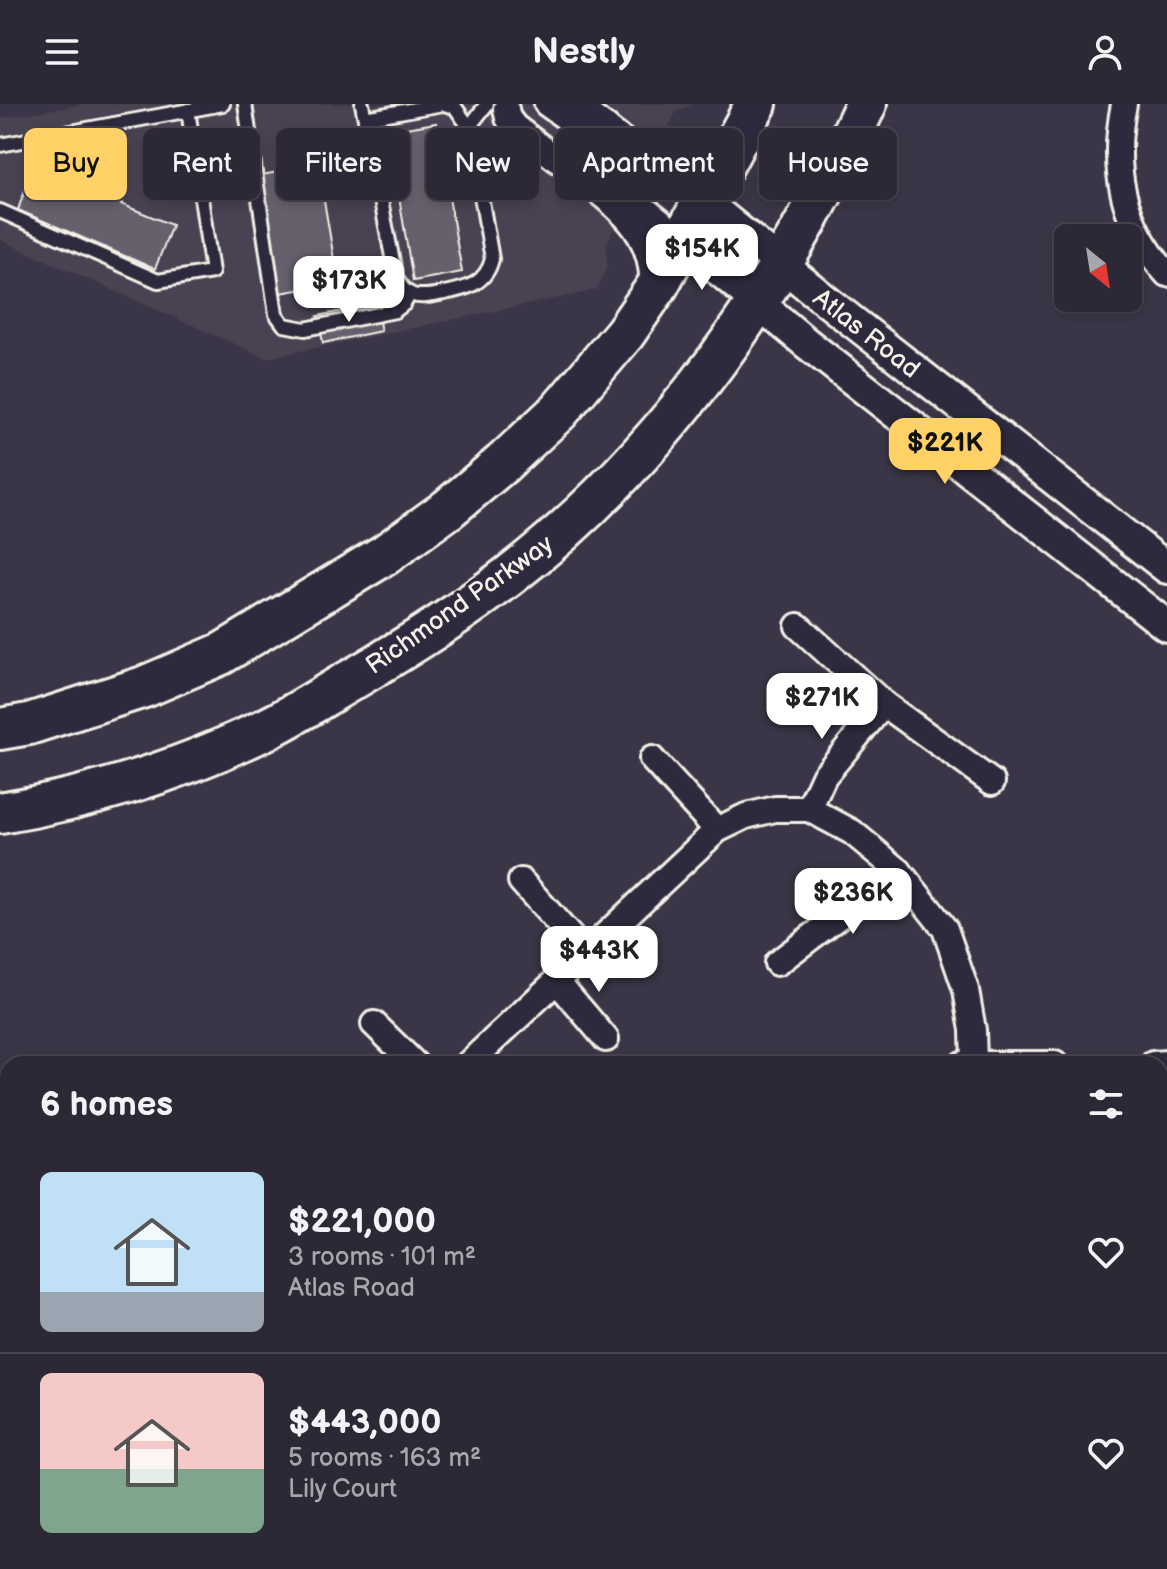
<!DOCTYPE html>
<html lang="en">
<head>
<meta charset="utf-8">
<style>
	:root { --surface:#2c2835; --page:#34303d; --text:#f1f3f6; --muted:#a6a6ad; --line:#484450; --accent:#ffd166 }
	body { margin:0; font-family:"Balsamiq Sans",sans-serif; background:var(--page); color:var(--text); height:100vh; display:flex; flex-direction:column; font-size:30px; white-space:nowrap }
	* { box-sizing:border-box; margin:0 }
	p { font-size:26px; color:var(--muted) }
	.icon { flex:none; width:44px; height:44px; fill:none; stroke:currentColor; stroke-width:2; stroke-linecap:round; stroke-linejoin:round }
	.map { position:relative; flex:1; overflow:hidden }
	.panel { position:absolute; left:0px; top:952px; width:1168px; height:514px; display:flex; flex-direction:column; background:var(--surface); border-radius:24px 24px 0 0; box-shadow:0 4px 12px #0003,0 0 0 2px var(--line) }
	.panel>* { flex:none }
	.hud { position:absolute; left:24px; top:24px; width:1120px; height:72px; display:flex; gap:16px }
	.needle { width:52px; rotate:150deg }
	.controls { position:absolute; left:1054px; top:120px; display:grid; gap:16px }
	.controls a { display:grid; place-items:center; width:88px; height:88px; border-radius:12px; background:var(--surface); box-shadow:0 4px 12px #0003,0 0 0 2px var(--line); font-size:40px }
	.price { position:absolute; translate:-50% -68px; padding:0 18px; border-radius:16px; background:#fff; color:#222; font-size:26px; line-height:52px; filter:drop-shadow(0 2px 4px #0008) }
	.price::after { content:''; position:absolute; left:50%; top:48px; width:24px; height:18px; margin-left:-12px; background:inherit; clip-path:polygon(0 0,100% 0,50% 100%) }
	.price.active { background:var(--accent); color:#111 }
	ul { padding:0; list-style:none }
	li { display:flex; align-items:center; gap:24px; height:200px; padding:0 40px }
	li+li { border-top:2px solid var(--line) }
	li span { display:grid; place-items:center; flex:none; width:224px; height:160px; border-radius:12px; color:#555 }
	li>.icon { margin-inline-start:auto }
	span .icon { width:96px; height:96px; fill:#fffc; stroke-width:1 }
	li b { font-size:34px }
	h2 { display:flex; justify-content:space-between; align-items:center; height:96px; padding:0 40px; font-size:34px }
	.pill { padding:0 28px; border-radius:12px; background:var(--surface); box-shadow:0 4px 12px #0003,0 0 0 2px var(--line); font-size:28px; line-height:72px }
	.pill.active { background:var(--accent); color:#111 }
	header { display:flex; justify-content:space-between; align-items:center; height:104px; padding:0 40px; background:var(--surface); font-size:36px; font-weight:800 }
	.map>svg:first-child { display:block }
	.built { fill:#484352 }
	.building { fill:#65616c; stroke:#f4f1e8; stroke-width:2 }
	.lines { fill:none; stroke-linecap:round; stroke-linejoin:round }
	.service-casing { stroke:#f4f1e8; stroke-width:18 }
	.minor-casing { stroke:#f4f1e8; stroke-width:30 }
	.tertiary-casing { stroke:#f4f1e8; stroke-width:36 }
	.trunk-casing { stroke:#f4f1e8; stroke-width:46 }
	.service { stroke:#2f2a3d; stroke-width:12 }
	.minor { stroke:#2f2a3d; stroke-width:24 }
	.tertiary { stroke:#2f2a3d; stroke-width:30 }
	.trunk { stroke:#2f2a3d; stroke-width:40 }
	.labels { text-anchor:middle; stroke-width:6; stroke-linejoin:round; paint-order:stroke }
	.street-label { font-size:26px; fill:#f4f1e8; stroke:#2f2a3d }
</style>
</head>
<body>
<header><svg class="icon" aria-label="menu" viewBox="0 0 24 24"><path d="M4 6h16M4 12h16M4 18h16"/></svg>Nestly<svg class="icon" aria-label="person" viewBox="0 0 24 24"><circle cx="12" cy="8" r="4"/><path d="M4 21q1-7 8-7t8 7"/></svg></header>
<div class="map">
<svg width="1167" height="1465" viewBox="0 0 1167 1465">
	<rect width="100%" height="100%" fill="#3b3647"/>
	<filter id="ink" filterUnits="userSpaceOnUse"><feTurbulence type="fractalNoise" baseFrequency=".0125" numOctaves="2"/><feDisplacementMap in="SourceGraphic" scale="16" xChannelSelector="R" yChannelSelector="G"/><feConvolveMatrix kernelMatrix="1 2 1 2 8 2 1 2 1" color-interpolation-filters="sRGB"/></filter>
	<g filter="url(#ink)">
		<path class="built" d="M85,0h607l-16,8 -70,132 1,23 -10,23 -331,68 -266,-118v-122z"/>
		<g class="building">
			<path d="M436,19l26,149 -49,9 -25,-150z"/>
			<path d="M318,61l20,118 -58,10 -19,-118z"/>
			<path d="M97,73l30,12 -6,15 51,21 -17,44 -137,-59 8,-24z"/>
			<path d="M375,200l6,27 -58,12 -5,-27z"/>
		</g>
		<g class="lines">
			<g class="service-casing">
				<g id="service">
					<path d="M245,0l31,210 8,11 21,4 90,-18 9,-7 6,-10"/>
					<path d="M362,0l34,173c4,8 8,15 17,18 10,3 21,0 31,-2 22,-4 42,-9 48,-34l-23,-132 -14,-20 -11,-3"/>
					<path d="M365,14l78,-14"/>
					<path d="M469,23l18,-23"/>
					<path d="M0,41l223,-41"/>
					<path d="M0,107l158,70 54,-9 -24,-162"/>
				</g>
			</g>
			<g class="minor-casing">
				<g id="minor">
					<path d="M547,0l35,25 24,-2"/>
					<path d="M575,0l129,98"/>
					<path d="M1124,0c-13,65 -2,120 43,170"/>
					<path d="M506,5l2,9 7,9c22,17 43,33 65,50 38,31 75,55 72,110"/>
					<path d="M604,72l79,64"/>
					<path d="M798,522l86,78 108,78"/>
					<path d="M652,655l65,71"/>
					<path d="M809,705l15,-33 60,-72"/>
					<path d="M521,777l63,71"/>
					<path d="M777,859l122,-92"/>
					<path d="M556,876l50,59"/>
					<path d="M374,920l41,40"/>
					<path d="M468,960l249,-234 29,-14 29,-7h34l43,23 47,39 46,58 21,61 7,40 1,33"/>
					<path d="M962,960h93"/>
					<path d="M1153,960l14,-1"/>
					<path d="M0,1320l8,-13"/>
					<path d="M1160,1328l7,-4"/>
					<path d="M12,1458l19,7"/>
					<path d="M928,1465l12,-7"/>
				</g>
			</g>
			<g class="tertiary-casing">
				<g id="tertiary">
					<path d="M704,98l125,101 338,265"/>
					<path d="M683,136l122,102 362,284"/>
				</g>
			</g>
			<g class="trunk-casing">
				<g id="trunk">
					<path d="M0,625l29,-5 115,-37 77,-33 165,-100 62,-45 55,-46 56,-52 66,-78 33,-48 98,-181"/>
					<path d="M0,709c91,-15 181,-43 264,-83 30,-14 59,-34 89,-51 53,-31 107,-65 156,-103 157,-121 275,-292 357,-472"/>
				</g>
			</g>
			<use href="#service" class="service"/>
			<use href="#minor" class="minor"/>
			<use href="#tertiary" class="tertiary"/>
			<use href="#trunk" class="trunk"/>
		</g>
	</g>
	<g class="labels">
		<g class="street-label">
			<text transform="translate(867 229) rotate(38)" y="9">Atlas Road</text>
			<text transform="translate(459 500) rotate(-35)" y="9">Richmond Parkway</text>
		</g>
	</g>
</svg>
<div class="controls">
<a><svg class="needle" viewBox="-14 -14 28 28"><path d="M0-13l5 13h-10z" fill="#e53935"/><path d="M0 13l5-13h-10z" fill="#a6a6ad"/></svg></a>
</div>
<b class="price" style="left:702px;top:188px">$154K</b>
<b class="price" style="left:349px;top:220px">$173K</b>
<b class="price active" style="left:945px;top:382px">$221K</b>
<b class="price" style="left:822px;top:637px">$271K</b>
<b class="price" style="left:853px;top:832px">$236K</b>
<b class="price" style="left:599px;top:890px">$443K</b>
<div class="hud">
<a class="pill active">Buy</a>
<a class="pill">Rent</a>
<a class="pill">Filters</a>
<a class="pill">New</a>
<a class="pill">Apartment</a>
<a class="pill">House</a>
</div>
<section class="panel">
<h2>6 homes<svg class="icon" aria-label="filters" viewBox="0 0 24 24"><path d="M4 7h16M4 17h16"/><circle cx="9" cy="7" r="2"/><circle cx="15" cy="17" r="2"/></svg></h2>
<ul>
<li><span style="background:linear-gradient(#bfe0f5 75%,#9aa5b1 0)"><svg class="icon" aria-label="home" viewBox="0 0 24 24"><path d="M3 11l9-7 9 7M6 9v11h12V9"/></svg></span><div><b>$221,000</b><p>3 rooms · 101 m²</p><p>Atlas Road</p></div><svg class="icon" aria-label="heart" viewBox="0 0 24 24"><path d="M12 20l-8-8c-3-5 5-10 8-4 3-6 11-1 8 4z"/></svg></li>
<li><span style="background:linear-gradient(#f6c9c9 60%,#7fa58c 0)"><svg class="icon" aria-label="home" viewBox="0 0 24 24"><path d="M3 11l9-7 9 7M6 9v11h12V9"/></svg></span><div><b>$443,000</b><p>5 rooms · 163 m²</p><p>Lily Court</p></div><svg class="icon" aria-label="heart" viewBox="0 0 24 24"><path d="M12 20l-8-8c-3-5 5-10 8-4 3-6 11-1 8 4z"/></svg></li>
</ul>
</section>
</div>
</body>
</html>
